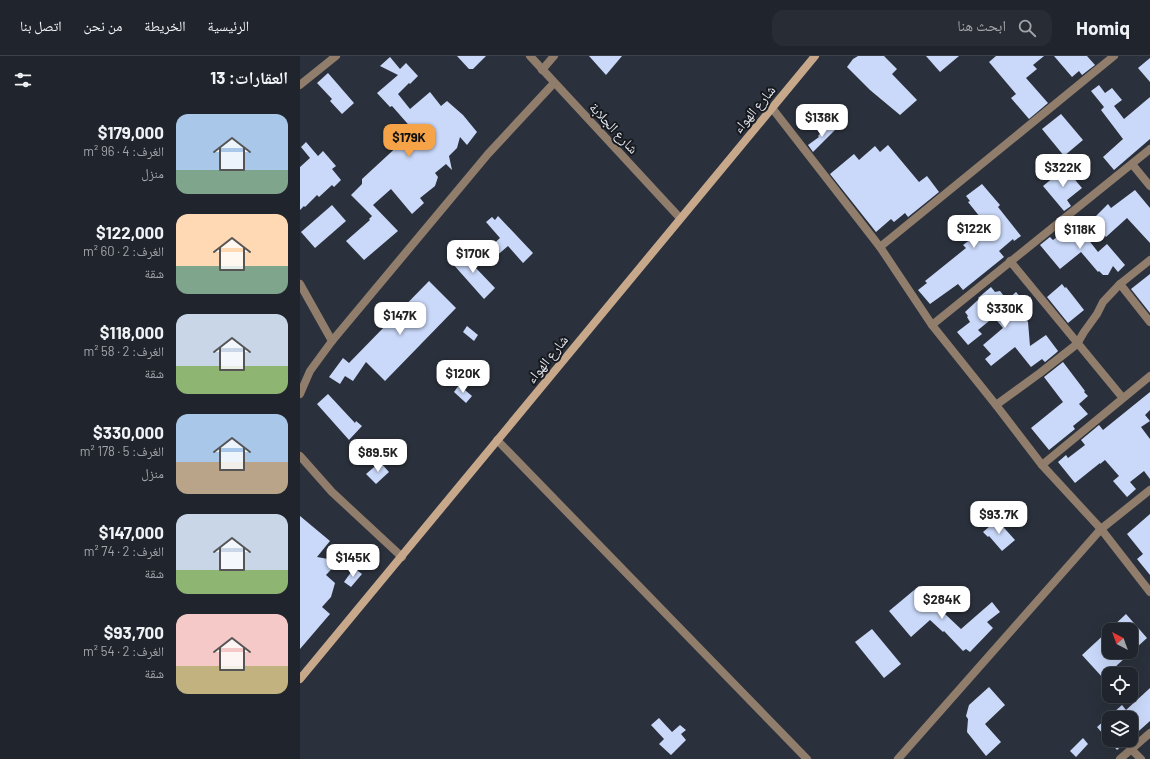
<!DOCTYPE html>
<html lang="ar">
<head>
<meta charset="utf-8">
<style>
	:root { --surface:#20252d; --page:#282d35; --text:#f1f3f6; --muted:#a2a5aa; --line:#3d4249; --accent:#f6a247 }
	body { margin:0; font-family:Barlow,"Noto Naskh Arabic",sans-serif; background:var(--page); color:var(--text); direction:rtl; height:100vh; display:flex; flex-direction:column; font-size:15px; white-space:nowrap }
	* { box-sizing:border-box; margin:0 }
	p { font-size:13px; color:var(--muted) }
	.icon { flex:none; width:22px; height:22px; fill:none; stroke:currentColor; stroke-width:2; stroke-linecap:round; stroke-linejoin:round }
	.map { position:relative; flex:1; overflow:hidden; direction:ltr }
	.details { display:flex; flex-direction:column; background:var(--surface); width:300px }
	.details>* { flex:none }
	.needle { width:26px; rotate:319deg }
	.buttons { position:absolute; left:802px; top:567px; display:grid; gap:8px }
	.buttons a { display:grid; place-items:center; width:36px; height:36px; border-radius:8px; background:var(--surface); box-shadow:0 4px 16px #0002,0 0 0 1px var(--line); font-size:20px }
	.price { position:absolute; translate:-50% -34px; padding:0 9px; border-radius:8px; background:#fff; color:#222; font-size:13px; line-height:26px; filter:drop-shadow(0 1px 2px #0008) }
	.price::after { content:''; position:absolute; left:50%; top:24px; width:12px; height:9px; margin-left:-6px; background:inherit; clip-path:polygon(0 0,100% 0,50% 100%) }
	.price.selected { background:var(--accent); color:#111 }
	ul { padding:0; list-style:none }
	li { display:flex; align-items:center; gap:12px; height:100px; padding:0 12px }
	li span { display:grid; place-items:center; flex:none; width:112px; height:80px; border-radius:12px; color:#555 }
	li>.icon { margin-inline-start:auto }
	span .icon { width:48px; height:48px; fill:#fffc; stroke-width:1 }
	li b { font-size:17px }
	h2 { display:flex; justify-content:space-between; align-items:center; height:48px; padding:0 12px; font-size:17px }
	header { display:flex; align-items:center; gap:24px; box-sizing:border-box; height:56px; padding:0 20px; background:var(--surface); border-bottom:1px solid var(--line) }
	header strong { font-size:19px }
	nav { display:flex; gap:22px; margin-inline-start:auto; font-size:14px }
	.search { width:280px; height:36px; background:var(--page); display:flex; align-items:center; gap:10px; box-sizing:border-box; padding:0 14px; border-radius:12px; color:var(--muted); font-size:15px }
	main { display:flex; flex:1; min-height:0 }
	.map>svg:first-child { display:block }
	.building { fill:#cad9fa }
	.lines { fill:none; stroke-linecap:round; stroke-linejoin:round }
	.street { stroke:#917d6b; stroke-width:8 }
	.secondary { stroke:#c8a88b; stroke-width:8 }
	.labels { text-anchor:middle; stroke-width:4; stroke-linejoin:round; paint-order:stroke }
	.street-label { font-size:14px; fill:#e6e9f1; stroke:#16191e }
</style>
</head>
<body>
<header>
<strong>Homiq</strong>
<div class="search"><svg class="icon" aria-label="search" viewBox="0 0 24 24"><circle cx="10" cy="10" r="6"/><path d="M15 15l6 6"/></svg>ابحث هنا</div>
<nav><a>الرئيسية</a><a>الخريطة</a><a>من نحن</a><a>اتصل بنا</a></nav>
</header>
<main>
<div class="map">
<svg width="850" height="703" viewBox="0 0 850 703">
	<rect width="100%" height="100%" fill="#2b313c"/>
	<g class="building">
		<path d="M157,0h29l-13,13h-4z"/>
		<path d="M289,0h33l-16,19z"/>
		<path d="M558,0h26l13,13 -5,5 25,26 -17,15 -30,-25 -23,-23 6,-8z"/>
		<path d="M626,0h33l-19,16z"/>
		<path d="M696,0h48l-11,9 4,4 -11,9 22,25 -19,16 -18,-21 5,-4 -27,-32z"/>
		<path d="M754,0h33l8,9 -13,10 -3,-4 -7,6z"/>
		<path d="M90,1l10,12 6,-6 12,13 -8,8 -1,-1 -11,11 12,15 20,-17 11,14 6,-5 16,14 14,17 -10,13 -7,-8 -3,11 -8,8 3,14 -6,-6 -11,9 3,4 -3,9 -15,12 4,5 -12,11 -21,-25 -18,16 25,26 -34,29 -18,-19 24,-21 -1,-1 3,-3 -21,-21 11,-11v-5l52,-48 -22,-25 -2,1 -13,-14 21,-18 -18,-9z"/>
		<path d="M850,2v24l-12,-14z"/>
		<path d="M28,17l26,30 -12,11 -12,-13 2,-2 -15,-16z"/>
		<path d="M799,29l6,8 7,-5 10,12 -8,6 10,13 26,-22v42l-36,31 -11,-13 20,-18 -22,-29 3,-3 -13,-16z"/>
		<path d="M761,58l22,26 -19,16 -22,-27z"/>
		<path d="M529,68l6,6 -22,22 -5,-7 11,-8 -1,-1z"/>
		<path d="M6,86l12,14 5,-5 13,15 -4,3 9,11 -7,7 -2,-2 -13,12 -2,-2 -12,12 -1,-1 -4,4v-43l10,-9 -9,-11z"/>
		<path d="M588,89l31,37 8,-6 12,16 -31,25 -3,-4 -11,9 -3,-3 -15,13 -46,-58 24,-20 5,6 16,-14 5,6z"/>
		<path d="M765,112l17,20 -15,12 4,6 -7,5 -21,-25z"/>
		<path d="M682,128l18,21 -2,2 23,29 -7,5 -1,-2 -14,12 5,6 -41,33 -5,-6 -28,20 -12,-14 9,-7 -2,-2 41,-33 -3,-3 8,-6 1,1 15,-12 1,-1 -20,-25 2,-1 -4,-5z"/>
		<path d="M835,134l15,18v35l-23,-25 -21,19 -14,-17 16,-16 3,4z"/>
		<path d="M32,149l14,16 -31,27 -14,-16z"/>
		<path d="M198,160l35,37 -10,10 -15,-17 -14,12 -7,-8 13,-12 -14,-16 6,-5 3,3z"/>
		<path d="M773,164l25,32 9,-8 18,21 -7,7 -5,-6 -5,9h-5l-4,-4 -1,1 -17,-20 -21,17 -20,-24 10,-8 3,3 12,-9 -2,-3z"/>
		<path d="M166,194l12,13 -4,3 21,22 -11,11 -32,-36z"/>
		<path d="M850,218v39l-19,-24z"/>
		<path d="M129,225l27,27 -71,73 -19,-19 -13,19 -8,-5 -5,8 -11,-7 14,-19 6,5z"/>
		<path d="M762,228l3,4 1,-1 18,23 -16,13 -21,-26z"/>
		<path d="M691,231l4,5 5,-1 7,9 9,-8 6,7 -8,6 14,17 2,24 16,-11 12,16 -2,2 -11,9 -3,-3 -11,8 -16,-20 -24,19 -6,-7 6,-5 -8,-9 20,-17 -9,-11 -16,13 4,4 -14,11 -11,-13 13,-10 -3,-5 1,-1 -3,-4 14,-13 -1,-1z"/>
		<path d="M167,270l11,9 -4,6 -11,-9z"/>
		<path d="M763,306l22,29 -1,1 4,4 -9,8 9,10 -15,12 2,3 -26,21 -18,-22 32,-26 -19,-25z"/>
		<path d="M159,329l13,11 -6,7 -12,-11z"/>
		<path d="M850,336v18l-5,5 5,6 -9,6 9,12v40l-6,-8 -14,11 6,7 -9,8 -14,-16 6,-5 -14,-16 -5,4v-1l-25,20 -17,-21 8,-7 2,3 17,-13 -4,-5 18,-15 4,5z"/>
		<path d="M28,338l27,29 1,-2 6,5 -13,14 -32,-36z"/>
		<path d="M80,406l9,10 -13,12 -10,-10z"/>
		<path d="M850,458v61l-13,-16 6,-5 -16,-20z"/>
		<path d="M0,460l30,25 -13,16 22,4 -13,14 9,8 -4,14 -9,10 8,7 -30,35z"/>
		<path d="M697,464l18,20 -13,11 -13,-15 -1,1 -5,-5z"/>
		<path d="M54,512l8,6 -11,13 -7,-5z"/>
		<path d="M619,530l25,29 1,-1 16,15 31,-27 8,10 -13,10 6,6 -23,24 -4,-3 -3,2 -19,-20 -1,1 -13,-12 -19,17 -22,-26z"/>
		<path d="M826,558l21,24 -44,40 -21,-23 27,-25v22h22v-22h-22z"/>
		<path d="M572,573l29,35 -17,14 -29,-36z"/>
		<path d="M689,631l16,18 -20,19 16,18 -15,14 -19,-24 1,-13 -2,-3 3,-11z"/>
		<path d="M850,632v33l-19,17v-20h-22v22h19l-11,10 -20,-23 25,-22 4,5z"/>
		<path d="M359,662l13,14 8,-7 6,5 -5,4 5,6 -15,15 -12,-11 5,-5 -13,-14z"/>
		<path d="M783,682l5,6 -12,13 -6,-6z"/>
	</g>
	<g class="lines">
		<g class="street">
			<path d="M230,0l150,162"/>
			<path d="M242,14l12,-14"/>
			<path d="M0,29l36,-29"/>
			<path d="M472,52l108,139 52,78 64,80 46,60 59,64 49,63"/>
			<path d="M832,108l18,22"/>
			<path d="M580,191l234,-191"/>
			<path d="M710,205l112,136"/>
			<path d="M0,228l32,57"/>
			<path d="M820,228l30,38"/>
			<path d="M632,269l218,-176"/>
			<path d="M0,338l10,-23 22,-30 156,-187 66,-71"/>
			<path d="M696,349l44,-32 37,-29 7,-12 13,-18 6,-12 17,-18 30,-24"/>
			<path d="M197,384l310,319"/>
			<path d="M0,400l32,36 70,65"/>
			<path d="M742,409l108,-89"/>
			<path d="M831,693l10,10"/>
			<path d="M598,703l203,-230 49,-39"/>
			<path d="M820,703l30,-26"/>
		</g>
		<path class="secondary" d="M0,623c173,-207 342,-416 515,-623"/>
	</g>
	<g class="labels">
		<g class="street-label">
			<text transform="translate(454 53) rotate(-50)" y="5">شارع الهواء</text>
			<text transform="translate(314 72) rotate(47)" y="5">شارع الجلابة</text>
			<text transform="translate(247 303) rotate(-51)" y="5">شارع الهواء</text>
		</g>
	</g>
</svg>
<div class="buttons">
<a><svg class="needle" viewBox="-14 -14 28 28"><path d="M0-13l5 13h-10z" fill="#e53935"/><path d="M0 13l5-13h-10z" fill="#a2a5aa"/></svg></a>
<a><svg class="icon" aria-label="locate" viewBox="0 0 24 24"><circle cx="12" cy="12" r="6"/><path d="M12 2v4M12 18v4M2 12h4M18 12h4"/></svg></a>
<a><svg class="icon" aria-label="layers" viewBox="0 0 24 24"><path d="M12 4l9 5-9 5-9-5zM3 14l9 5 9-5"/></svg></a>
</div>
<b class="price" style="left:522px;top:82px">$138K</b>
<b class="price selected" style="left:109px;top:102px">$179K</b>
<b class="price" style="left:763px;top:132px">$322K</b>
<b class="price" style="left:674px;top:193px">$122K</b>
<b class="price" style="left:780px;top:194px">$118K</b>
<b class="price" style="left:173px;top:218px">$170K</b>
<b class="price" style="left:705px;top:273px">$330K</b>
<b class="price" style="left:100px;top:280px">$147K</b>
<b class="price" style="left:163px;top:338px">$120K</b>
<b class="price" style="left:78px;top:417px">$89.5K</b>
<b class="price" style="left:699px;top:479px">$93.7K</b>
<b class="price" style="left:53px;top:522px">$145K</b>
<b class="price" style="left:642px;top:564px">$284K</b>
</div>
<section class="details">
<h2>العقارات: 13<svg class="icon" aria-label="filters" viewBox="0 0 24 24"><path d="M4 7h16M4 17h16"/><circle cx="9" cy="7" r="2"/><circle cx="15" cy="17" r="2"/></svg></h2>
<ul>
<li><span style="background:linear-gradient(#a9c7e8 70%,#7fa58c 0)"><svg class="icon" aria-label="home" viewBox="0 0 24 24"><path d="M3 11l9-7 9 7M6 9v11h12V9"/></svg></span><div><b>$179,000</b><p>الغرف: 4 · 96 m²</p><p>منزل</p></div></li>
<li><span style="background:linear-gradient(#ffd9b3 65%,#7fa58c 0)"><svg class="icon" aria-label="home" viewBox="0 0 24 24"><path d="M3 11l9-7 9 7M6 9v11h12V9"/></svg></span><div><b>$122,000</b><p>الغرف: 2 · 60 m²</p><p>شقة</p></div></li>
<li><span style="background:linear-gradient(#c9d6e8 65%,#8fb573 0)"><svg class="icon" aria-label="home" viewBox="0 0 24 24"><path d="M3 11l9-7 9 7M6 9v11h12V9"/></svg></span><div><b>$118,000</b><p>الغرف: 2 · 58 m²</p><p>شقة</p></div></li>
<li><span style="background:linear-gradient(#a9c7e8 60%,#b9a48a 0)"><svg class="icon" aria-label="home" viewBox="0 0 24 24"><path d="M3 11l9-7 9 7M6 9v11h12V9"/></svg></span><div><b>$330,000</b><p>الغرف: 5 · 178 m²</p><p>منزل</p></div></li>
<li><span style="background:linear-gradient(#c9d6e8 70%,#8fb573 0)"><svg class="icon" aria-label="home" viewBox="0 0 24 24"><path d="M3 11l9-7 9 7M6 9v11h12V9"/></svg></span><div><b>$147,000</b><p>الغرف: 2 · 74 m²</p><p>شقة</p></div></li>
<li><span style="background:linear-gradient(#f6c9c9 65%,#c2b280 0)"><svg class="icon" aria-label="home" viewBox="0 0 24 24"><path d="M3 11l9-7 9 7M6 9v11h12V9"/></svg></span><div><b>$93,700</b><p>الغرف: 2 · 54 m²</p><p>شقة</p></div></li>
</ul>
</section>
</main>
</body>
</html>
